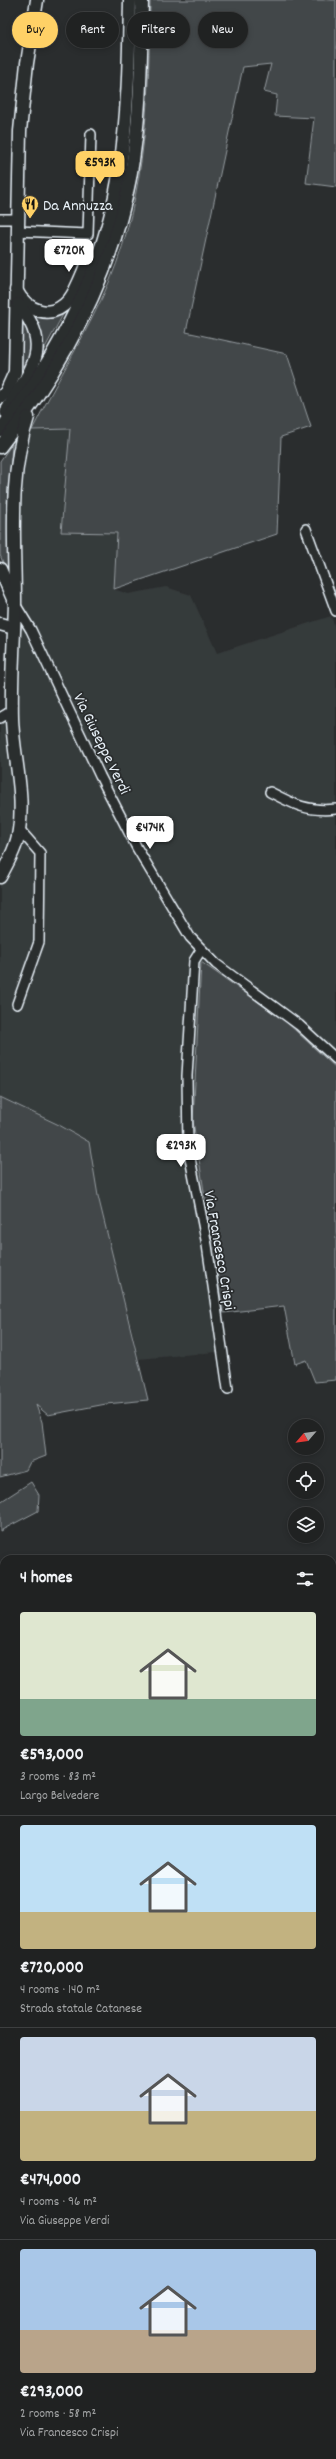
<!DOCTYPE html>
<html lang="en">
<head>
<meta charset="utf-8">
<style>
	:root { --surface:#202222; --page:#282a2a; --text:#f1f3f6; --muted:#a2a4a5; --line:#3d3f40; --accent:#ffd166 }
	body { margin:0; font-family:Dekko,sans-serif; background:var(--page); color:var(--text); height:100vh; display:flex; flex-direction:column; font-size:15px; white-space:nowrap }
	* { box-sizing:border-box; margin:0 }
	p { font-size:13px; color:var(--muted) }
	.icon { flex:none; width:22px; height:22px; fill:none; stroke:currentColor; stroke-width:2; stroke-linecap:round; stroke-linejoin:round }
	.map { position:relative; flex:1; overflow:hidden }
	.sheet { position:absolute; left:0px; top:1555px; width:336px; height:904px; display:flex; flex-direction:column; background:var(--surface); border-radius:12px 12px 0 0; box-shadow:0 2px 6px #0003,0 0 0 1px var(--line) }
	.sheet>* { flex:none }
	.top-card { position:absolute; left:12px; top:12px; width:312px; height:36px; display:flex; gap:8px }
	.needle { width:26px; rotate:242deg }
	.fabs { position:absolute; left:288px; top:1419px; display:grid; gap:8px }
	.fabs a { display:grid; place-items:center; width:36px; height:36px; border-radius:50%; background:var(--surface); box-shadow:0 2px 6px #0003,0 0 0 1px var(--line); font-size:20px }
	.price { position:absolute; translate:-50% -34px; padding:0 9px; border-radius:8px; background:#fff; color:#222; font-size:13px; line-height:26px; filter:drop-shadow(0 1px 2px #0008) }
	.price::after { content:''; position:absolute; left:50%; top:24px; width:12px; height:9px; margin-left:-6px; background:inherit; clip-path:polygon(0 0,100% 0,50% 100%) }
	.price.selected { background:var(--accent); color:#111 }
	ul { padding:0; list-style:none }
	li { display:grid; align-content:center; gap:8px; height:212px; padding:0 20px }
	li+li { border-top:1px solid var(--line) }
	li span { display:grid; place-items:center; height:124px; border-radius:4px; color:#555 }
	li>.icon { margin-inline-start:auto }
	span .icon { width:72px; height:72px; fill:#fffc; stroke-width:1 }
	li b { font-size:17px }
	h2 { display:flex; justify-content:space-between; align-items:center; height:48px; padding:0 20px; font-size:17px }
	.pill { padding:0 14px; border-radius:18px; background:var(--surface); box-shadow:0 2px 6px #0003,0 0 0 1px var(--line); font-size:14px; line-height:36px }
	.pill.selected { background:var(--accent); color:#111 }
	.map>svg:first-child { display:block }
	.built { fill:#363a3b }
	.green { fill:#424648; stroke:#959ca0 }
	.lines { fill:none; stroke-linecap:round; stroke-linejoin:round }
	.minor-casing { stroke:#e8f1f8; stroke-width:12 }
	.major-casing { stroke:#e8f1f8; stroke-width:15 }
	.minor { stroke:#2a2d2e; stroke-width:9 }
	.major { stroke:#2a2d2e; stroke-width:12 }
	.labels { text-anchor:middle; stroke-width:3.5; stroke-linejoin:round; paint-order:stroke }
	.poi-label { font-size:16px; fill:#e8f1f8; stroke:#2a2d2e; text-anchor:start }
	.street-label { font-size:16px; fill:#e8f1f8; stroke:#2a2d2e }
</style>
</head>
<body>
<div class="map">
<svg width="336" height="2459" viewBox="0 0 336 2459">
	<rect width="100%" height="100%" fill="#2a2d2e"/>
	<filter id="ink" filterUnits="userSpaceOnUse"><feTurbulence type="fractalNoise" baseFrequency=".025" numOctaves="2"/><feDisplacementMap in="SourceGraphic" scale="8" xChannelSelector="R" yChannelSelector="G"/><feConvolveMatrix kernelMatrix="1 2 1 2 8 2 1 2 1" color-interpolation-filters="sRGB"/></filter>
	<g filter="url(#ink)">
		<path class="built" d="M71,429l-10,103 56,1 -3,56 14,5 38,-7 25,8 26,58 114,-37 5,14v430l-3,4 -49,-44 -83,-57 -8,158 30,192 -10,1 4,38 -78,7 -41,-163 -9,-54 -30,-17 -59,-28v-374l18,-11 2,-177 -2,-41 3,-32 11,-32z"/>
		<g class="green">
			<path d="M150,0h186v187l-30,-4 8,-65 -39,-2 2,-21 -13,-3 7,-28 -28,3 -57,265 101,22 24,73 -30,10 -4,97 -163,55 3,-56 -56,-1 9,-103 -38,1c25,-50 56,-98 78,-150 37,-89 39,-185 40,-280z"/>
			<path d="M66,309l-26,48 1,-25 -12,-21z"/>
			<path d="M22,314l13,32 -10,26 -4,-1z"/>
			<path d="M12,444l-4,62 2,74 -10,-25v-94z"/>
			<path d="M201,962l83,58 52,48v312l-21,2 -9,-22 -11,4 -11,-58 -61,7 -30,-192z"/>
			<path d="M0,1097l59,28 30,17 9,54 50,204 -42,4 -58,11 -12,-10 6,17 4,34 -16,6 -4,8 -26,7z"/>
			<path d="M31,1482l8,13 -1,16 -38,20v-29z"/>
			<path d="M336,1738v687l-4,-5v-680z"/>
			<path d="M0,1891h4v31l-4,-1z"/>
			<path d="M0,2305l4,1v149h240l-3,4h-241z"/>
		</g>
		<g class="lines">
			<g class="minor-casing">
				<g id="minor">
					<path d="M0,219h18"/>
					<path d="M17,231l71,3 3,-100"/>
					<path d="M306,529l30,82"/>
					<path d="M15,604l16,26 69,146 37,72 53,89 26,27 83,61 37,34"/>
					<path d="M0,718l12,-7"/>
					<path d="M270,792c25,13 38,20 66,17"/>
					<path d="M201,950l-7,11 -7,115 1,72 19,97 21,144"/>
					<path d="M17,1004l22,-62 1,-89 -21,-24"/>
				</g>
			</g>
			<g class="major-casing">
				<g id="major">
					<path d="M16,290c11,21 35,31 53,10 8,-10 13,-26 19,-39"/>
					<path d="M0,398l6,-6 9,-20 5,-241 7,-68 10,-63"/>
					<path d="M6,412c24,-43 49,-64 12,-108"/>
					<path d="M0,430c58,-73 104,-162 119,-255 9,-58 10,-116 11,-175"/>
					<path d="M0,447c63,-80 111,-168 130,-269 11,-59 11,-119 12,-178"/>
					<path d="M0,569l13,30"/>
					<path d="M0,624l14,4"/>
					<path d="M0,877c8,-15 17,-30 19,-47 6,-37 -6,-76 -7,-112 -1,-38 2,-76 3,-115 0,-62 -7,-126 13,-186"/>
				</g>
			</g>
			<use href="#minor" class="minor"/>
			<use href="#major" class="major"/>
		</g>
	</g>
	<defs>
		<g id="restaurant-pin" transform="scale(0.9)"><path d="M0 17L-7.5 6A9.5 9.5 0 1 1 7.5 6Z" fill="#ffd166" stroke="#2a2d2e"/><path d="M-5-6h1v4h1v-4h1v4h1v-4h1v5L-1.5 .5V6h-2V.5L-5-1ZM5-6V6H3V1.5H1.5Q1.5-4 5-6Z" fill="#111"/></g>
	</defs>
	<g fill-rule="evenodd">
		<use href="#restaurant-pin" x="30" y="204"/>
	</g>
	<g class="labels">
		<g class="poi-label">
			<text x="43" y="210">Da Annuzza</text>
		</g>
		<g class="street-label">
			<text transform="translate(103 743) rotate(64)" y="6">Via Giuseppe Verdi</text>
			<text transform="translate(221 1250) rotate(80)" y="6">Via Francesco Crispi</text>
		</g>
	</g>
</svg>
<div class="fabs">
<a><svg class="needle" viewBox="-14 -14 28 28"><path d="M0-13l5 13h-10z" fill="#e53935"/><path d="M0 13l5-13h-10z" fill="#a2a4a5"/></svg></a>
<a><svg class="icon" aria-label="locate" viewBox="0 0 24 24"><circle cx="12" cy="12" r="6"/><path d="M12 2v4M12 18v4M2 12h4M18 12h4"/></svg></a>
<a><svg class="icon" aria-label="layers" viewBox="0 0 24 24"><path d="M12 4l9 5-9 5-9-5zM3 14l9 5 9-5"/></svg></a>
</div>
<b class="price selected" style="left:100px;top:185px">€593K</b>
<b class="price" style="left:69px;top:273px">€720K</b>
<b class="price" style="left:150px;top:850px">€474K</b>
<b class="price" style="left:181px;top:1168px">€293K</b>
<div class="top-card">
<a class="pill selected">Buy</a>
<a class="pill">Rent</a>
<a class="pill">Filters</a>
<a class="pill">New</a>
</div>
<section class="sheet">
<h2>4 homes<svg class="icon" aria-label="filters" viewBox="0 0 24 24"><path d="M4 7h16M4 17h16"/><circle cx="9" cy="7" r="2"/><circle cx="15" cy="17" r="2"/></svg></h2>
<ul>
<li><span style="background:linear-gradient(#dfe7d0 70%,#7fa58c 0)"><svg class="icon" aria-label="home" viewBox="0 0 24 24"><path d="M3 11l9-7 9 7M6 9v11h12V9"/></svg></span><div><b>€593,000</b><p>3 rooms · 83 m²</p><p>Largo Belvedere</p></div></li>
<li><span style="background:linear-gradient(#bfe0f5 70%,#c2b280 0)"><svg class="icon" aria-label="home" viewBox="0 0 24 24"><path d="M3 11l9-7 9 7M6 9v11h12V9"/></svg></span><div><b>€720,000</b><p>4 rooms · 140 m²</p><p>Strada statale Catanese</p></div></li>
<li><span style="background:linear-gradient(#c9d6e8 60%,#c2b280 0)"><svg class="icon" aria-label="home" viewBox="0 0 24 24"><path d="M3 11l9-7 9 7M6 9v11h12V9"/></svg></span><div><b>€474,000</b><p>4 rooms · 96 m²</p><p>Via Giuseppe Verdi</p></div></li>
<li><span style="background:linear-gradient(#a9c7e8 65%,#b9a48a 0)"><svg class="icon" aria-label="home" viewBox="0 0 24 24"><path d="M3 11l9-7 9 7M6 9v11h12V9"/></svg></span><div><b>€293,000</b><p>2 rooms · 58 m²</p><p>Via Francesco Crispi</p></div></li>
</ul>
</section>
</div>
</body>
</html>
